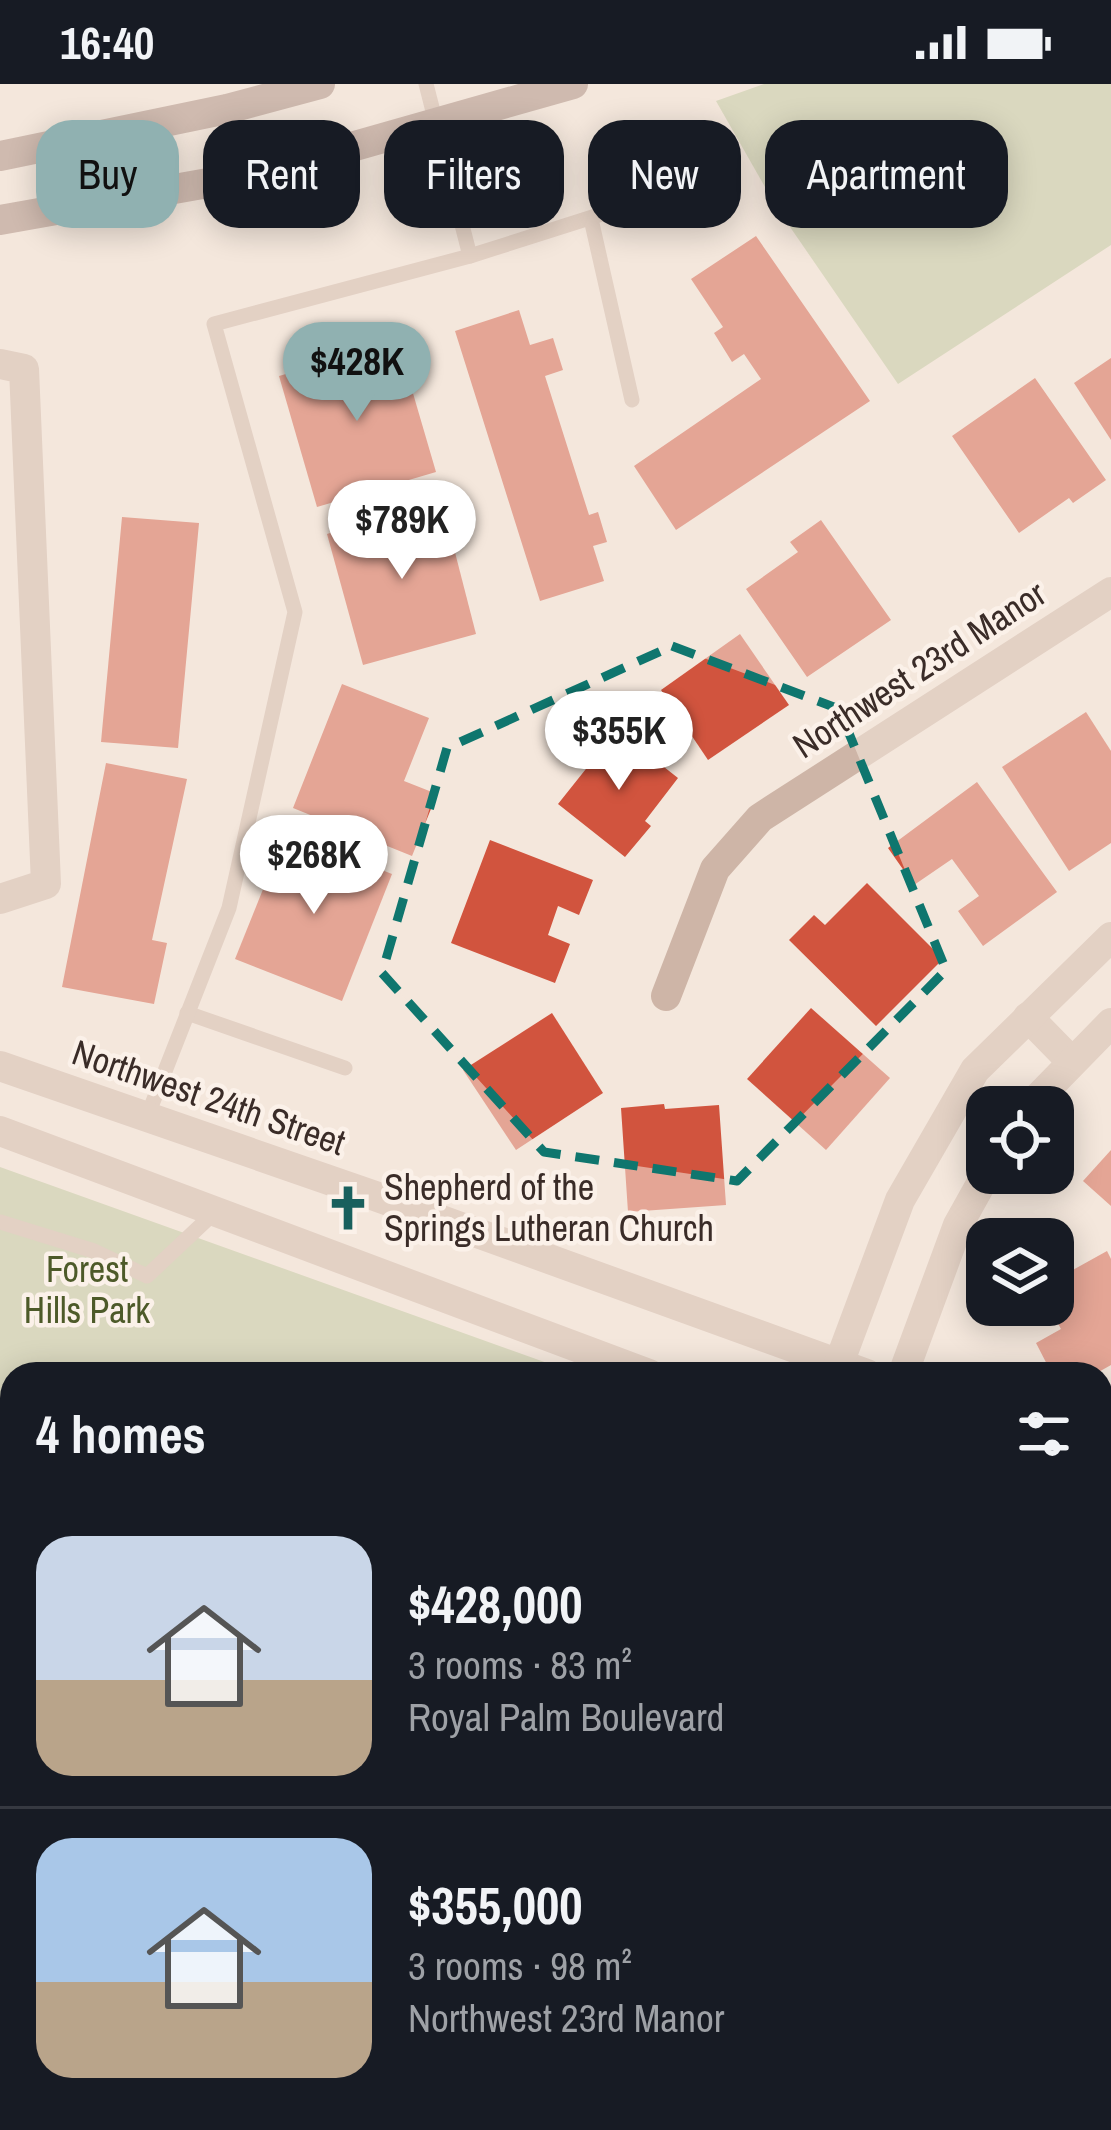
<!DOCTYPE html>
<html lang="en">
<head>
<meta charset="utf-8">
<style>
	:root { --surface:#171b24; --page:#242831; --text:#f1f3f6; --muted:#9ea1a6; --line:#363941; --accent:#90b1b1 }
	body { margin:0; font-family:"Archivo Narrow",sans-serif; background:var(--page); color:var(--text); height:100vh; display:flex; flex-direction:column; font-size:45px; white-space:nowrap }
	* { box-sizing:border-box; margin:0 }
	p { font-size:39px; color:var(--muted) }
	.icon { flex:none; width:66px; height:66px; fill:none; stroke:currentColor; stroke-width:2; stroke-linecap:round; stroke-linejoin:round }
	.map { position:relative; flex:1; overflow:hidden }
	.drawer { position:absolute; left:0px; top:1278px; width:1113px; height:768px; display:flex; flex-direction:column; background:var(--surface); border-radius:36px 36px 0 0; box-shadow:0 6px 30px #0003 }
	.drawer>* { flex:none }
	.banner { position:absolute; left:36px; top:36px; width:1041px; height:108px; display:flex; gap:24px }
	.controls { position:absolute; left:966px; top:1002px; display:grid; gap:24px }
	.controls a { display:grid; place-items:center; width:108px; height:108px; border-radius:24px; background:var(--surface); box-shadow:0 6px 30px #0003; font-size:60px }
	.price { position:absolute; translate:-50% -102px; padding:0 27px; border-radius:42px; background:#fff; color:#222; font-size:39px; line-height:78px; filter:drop-shadow(0 3px 6px #0008) }
	.price::after { content:''; position:absolute; left:50%; top:72px; width:36px; height:27px; margin-left:-18px; background:inherit; clip-path:polygon(0 0,100% 0,50% 100%) }
	.price.selected { background:var(--accent); color:#111 }
	ul { padding:0; list-style:none }
	li { display:flex; align-items:center; gap:36px; height:300px; padding:0 36px }
	li+li { border-top:3px solid var(--line) }
	li span { display:grid; place-items:center; flex:none; width:336px; height:240px; border-radius:36px; color:#555 }
	li>.icon { margin-inline-start:auto }
	span .icon { width:144px; height:144px; fill:#fffc; stroke-width:1 }
	li b { font-size:51px }
	h2 { display:flex; justify-content:space-between; align-items:center; height:144px; padding:0 36px; font-size:51px }
	.chip { padding:0 42px; border-radius:36px; background:var(--surface); box-shadow:0 6px 30px #0003; font-size:42px; line-height:108px }
	.chip.selected { background:var(--accent); color:#111 }
	.status { display:flex; justify-content:space-between; align-items:center; height:84px; padding:0 60px; background:var(--surface); direction:ltr }
	.status svg { height:33px; fill:currentColor }
	.map>svg:first-child { display:block }
	.green { fill:#bbc59b }
	.building { fill:#d1543e }
	.lines { fill:none; stroke-linecap:round; stroke-linejoin:round }
	.service { stroke:#ceb5a7; stroke-width:15 }
	.minor { stroke:#ceb5a7; stroke-width:30 }
	.tertiary { stroke:#ceb5a7; stroke-width:30 }
	.secondary { stroke:#a28378; stroke-width:30 }
	.marked { fill:none; stroke:#0f766e; stroke-width:9; stroke-dasharray:24 15; stroke-linejoin:round }
	.labels { text-anchor:middle; stroke-width:9; stroke-linejoin:round; paint-order:stroke }
	.street-label { font-size:36px; fill:#3a2c28; stroke:#fbf1e9 }
	.poi-label { font-size:36px; fill:#3a2c28; stroke:#fbf1e9; text-anchor:start }
	.park-label { font-size:36px; fill:#4d5a29; stroke:#fbf1e9 }
</style>
</head>
<body>
<div class="status"><b>16:40</b><svg viewBox="0 0 49 12"><path d="M0 12V9h3v3zM5 12V6h3v6zM10 12V3h3v9zM15 12V0h3v12zM26 1h20v11H26zM47 4h2v5h-2z"/></svg></div>
<div class="map">
<svg width="1111" height="2046" viewBox="0 0 1111 2046">
	<rect width="100%" height="100%" fill="#f4e7dc"/>
	<g class="green">
		<path d="M764,0h347v161l-213,139 -121,-176 -61,-107z"/>
		<path d="M0,1083l578,207h-566v569l-12,2z"/>
	</g>
	<g class="building">
		<path d="M756,152l114,165 -194,129 -42,-64 127,-87 -17,-25 -12,8 -18,-29 9,-6 -32,-48z"/>
		<path d="M519,226l11,35 23,-7 10,32 -18,6 44,139 9,-3 9,30 -14,4 11,35 -64,20 -85,-270z"/>
		<path d="M398,258l38,130 -119,35 -38,-131z"/>
		<path d="M1111,274v82l-37,-57z"/>
		<path d="M1035,294l71,102 -33,23 -4,-5 -50,35 -67,-97z"/>
		<path d="M441,414l35,136 -113,31 -36,-131z"/>
		<path d="M122,433l77,6 -21,225 -77,-6z"/>
		<path d="M821,436l70,100 -84,57 -61,-88 52,-37 -8,-10z"/>
		<path d="M740,550l49,71 -81,55 -47,-70z"/>
		<path d="M342,600l87,34 -25,63 33,13 -25,62 -119,-48z"/>
		<path d="M1086,628l25,39v92l-42,28 -67,-104z"/>
		<path d="M617,646l61,48 -33,43 6,5 -26,31 -67,-53z"/>
		<path d="M106,679l81,16 -35,161 15,3 -13,61 -92,-17z"/>
		<path d="M977,698l80,110 -74,54 -25,-35 21,-15 -27,-37 -38,26 -26,-37z"/>
		<path d="M286,748l106,42 -50,127 -107,-42z"/>
		<path d="M490,756l103,40 -14,35 -21,-9 -10,29 22,9 -15,39 -104,-40z"/>
		<path d="M867,799l76,76 -67,67 -87,-86 25,-25 11,10z"/>
		<path d="M811,924l79,70 -64,72 -79,-71z"/>
		<path d="M552,929l51,80 -87,57 -53,-80z"/>
		<path d="M664,1020l1,5 54,-4 7,100 -98,7 -7,-104z"/>
		<path d="M1111,1066v56l-28,-25z"/>
		<path d="M1107,1167l4,8v106l-16,9h-43l-16,-31 25,-14 -13,-24h5v-24z"/>
		<path d="M1101,1435l10,4v121l-10,-4z"/>
		<path d="M12,1943v91h25l-18,12h-19v-95z"/>
		<path d="M1101,2012l10,9v25h-52l-13,-12h55z"/>
		<path d="M345,2034h45l6,12h-72z"/>
		<path d="M610,2034h100l8,12h-116l-3,-5z"/>
	</g>
	<g class="lines">
		<g class="service">
			<path d="M591,135l41,181"/>
			<path d="M470,172l220,-70"/>
			<path d="M187,929l158,55"/>
			<path d="M147,1033l82,-209 66,-296 -81,-288 256,-68 -44,-172"/>
			<path d="M0,1138l94,29 53,25 67,-63"/>
		</g>
		<g class="minor">
			<path d="M0,280l24,5 22,515 -46,15"/>
			<path d="M666,912l49,-127 45,-51 351,-226"/>
			<path d="M1101,1831l10,15"/>
			<path d="M493,2034l5,12"/>
		</g>
		<g class="tertiary">
			<path d="M1028,933l44,45"/>
			<path d="M0,982l375,130 492,178"/>
			<path d="M1029,1023l82,-84"/>
			<path d="M0,1047l649,243"/>
			<path d="M835,1290l65,-174 75,-130 136,-133"/>
			<path d="M903,1290l55,-149 29,-52"/>
			<path d="M828,2034l10,12"/>
			<path d="M908,2034l12,12"/>
		</g>
		<g class="secondary">
			<path d="M0,72l227,-47 93,-25"/>
			<path d="M0,136l253,-45 320,-91"/>
		</g>
	</g>
	<path d="M0 0H1111V2046H0ZM672,562l167,63 107,261 -209,211 -193,-29 -162,-179 65,-225z" fill="#f4e7dc" fill-opacity=".55" fill-rule="evenodd"/>
	<path class="marked" d="M672,562l167,63 107,261 -209,211 -193,-29 -162,-179 65,-225z"/>
	<defs>
		<g id="church-bare" transform="scale(3.6)"><path d="M-1.2-6h2.4v3.5h3.3v2.4h-3.3V6h-2.4V-.1h-3.3v-2.4h3.3Z" fill="#19605d" stroke="#fbf1e9" stroke-width="2.5" paint-order="stroke"/></g>
	</defs>
	<g fill-rule="evenodd">
		<use href="#church-bare" x="348" y="1124"/>
	</g>
	<g class="labels">
		<g class="street-label">
			<text transform="translate(919 585) rotate(-33)" y="13">Northwest 23rd Manor</text>
			<text transform="translate(209 1013) rotate(19)" y="13">Northwest 24th Street</text>
		</g>
		<g class="poi-label">
			<text x="384" y="1116">Shepherd of the<tspan x="384" dy="41">Springs Lutheran Church</tspan></text>
		</g>
		<g class="park-label">
			<text x="87" y="1198">Forest<tspan x="87" dy="41">Hills Park</tspan></text>
		</g>
	</g>
</svg>
<div class="controls">
<a><svg class="icon" aria-label="locate" viewBox="0 0 24 24"><circle cx="12" cy="12" r="6"/><path d="M12 2v4M12 18v4M2 12h4M18 12h4"/></svg></a>
<a><svg class="icon" aria-label="layers" viewBox="0 0 24 24"><path d="M12 4l9 5-9 5-9-5zM3 14l9 5 9-5"/></svg></a>
</div>
<b class="price selected" style="left:357px;top:340px">$428K</b>
<b class="price" style="left:402px;top:498px">$789K</b>
<b class="price" style="left:619px;top:709px">$355K</b>
<b class="price" style="left:314px;top:833px">$268K</b>
<div class="banner">
<a class="chip selected">Buy</a>
<a class="chip">Rent</a>
<a class="chip">Filters</a>
<a class="chip">New</a>
<a class="chip">Apartment</a>
</div>
<section class="drawer">
<h2>4 homes<svg class="icon" aria-label="filters" viewBox="0 0 24 24"><path d="M4 7h16M4 17h16"/><circle cx="9" cy="7" r="2"/><circle cx="15" cy="17" r="2"/></svg></h2>
<ul>
<li><span style="background:linear-gradient(#c9d6e8 60%,#b9a48a 0)"><svg class="icon" aria-label="home" viewBox="0 0 24 24"><path d="M3 11l9-7 9 7M6 9v11h12V9"/></svg></span><div><b>$428,000</b><p>3 rooms · 83 m²</p><p>Royal Palm Boulevard</p></div></li>
<li><span style="background:linear-gradient(#a9c7e8 60%,#b9a48a 0)"><svg class="icon" aria-label="home" viewBox="0 0 24 24"><path d="M3 11l9-7 9 7M6 9v11h12V9"/></svg></span><div><b>$355,000</b><p>3 rooms · 98 m²</p><p>Northwest 23rd Manor</p></div></li>
</ul>
</section>
</div>
</body>
</html>
